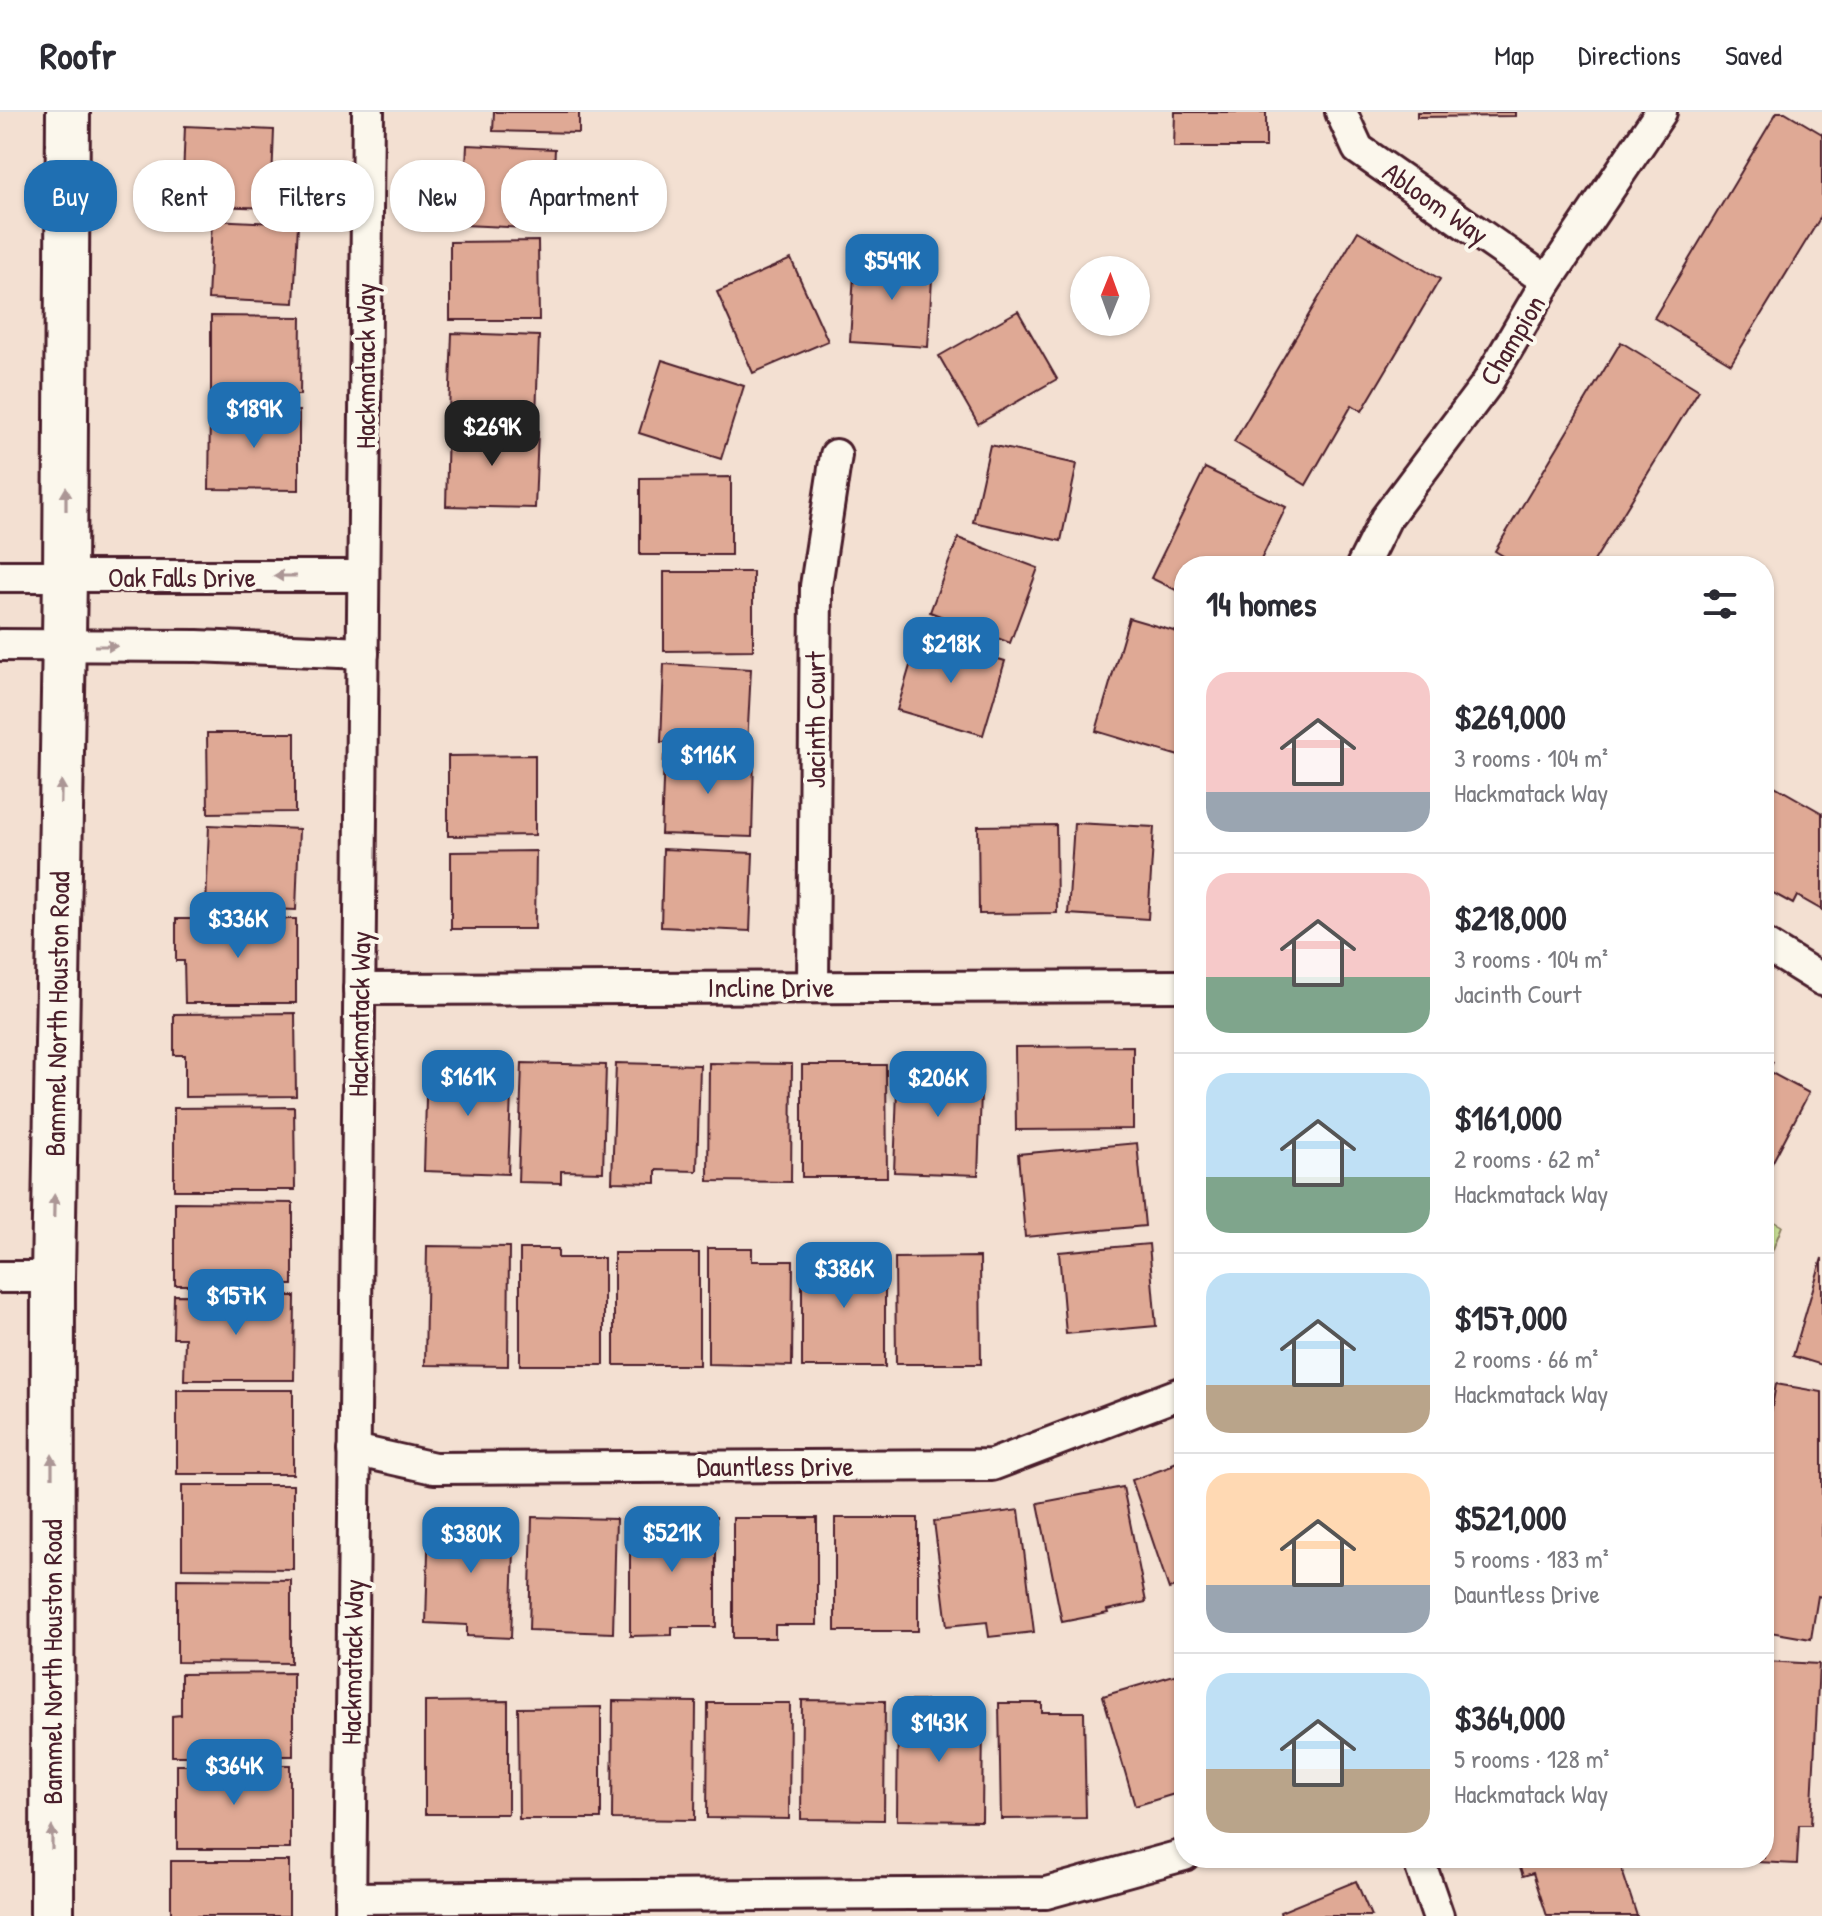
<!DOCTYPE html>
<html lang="en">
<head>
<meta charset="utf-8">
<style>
	:root { --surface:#fff; --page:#f2f2f3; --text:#2b2b33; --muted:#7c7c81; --line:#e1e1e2; --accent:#1f6fb2 }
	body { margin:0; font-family:"Patrick Hand",sans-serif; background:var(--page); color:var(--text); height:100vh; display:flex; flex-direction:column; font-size:30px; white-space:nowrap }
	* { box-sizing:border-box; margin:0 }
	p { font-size:26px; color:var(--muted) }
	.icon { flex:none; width:44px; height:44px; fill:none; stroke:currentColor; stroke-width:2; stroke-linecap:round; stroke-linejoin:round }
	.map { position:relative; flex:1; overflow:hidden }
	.details { position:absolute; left:1174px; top:444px; width:600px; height:1312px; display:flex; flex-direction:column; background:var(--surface); border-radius:32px; box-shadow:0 2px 6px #0004 }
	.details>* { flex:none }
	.top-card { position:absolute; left:24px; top:48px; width:760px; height:72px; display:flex; gap:16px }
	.needle { width:52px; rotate:1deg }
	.fabs { position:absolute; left:1070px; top:144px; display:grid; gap:16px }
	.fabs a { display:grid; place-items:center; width:80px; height:80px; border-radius:50%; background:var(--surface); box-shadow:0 2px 6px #0004; font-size:40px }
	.price { position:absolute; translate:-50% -68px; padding:0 18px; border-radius:16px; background:var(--accent); color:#fff; font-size:26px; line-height:52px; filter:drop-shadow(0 2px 4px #0008) }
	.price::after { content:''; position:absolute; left:50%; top:48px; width:24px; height:18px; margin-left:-12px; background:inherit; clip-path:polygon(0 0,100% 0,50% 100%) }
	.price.current { background:#222; color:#fff }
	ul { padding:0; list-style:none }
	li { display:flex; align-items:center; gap:24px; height:200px; padding:0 32px }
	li+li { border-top:2px solid var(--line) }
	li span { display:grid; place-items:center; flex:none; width:224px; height:160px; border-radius:24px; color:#555 }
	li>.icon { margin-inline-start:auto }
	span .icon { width:96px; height:96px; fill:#fffc; stroke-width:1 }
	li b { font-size:34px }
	h2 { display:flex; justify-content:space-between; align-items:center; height:96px; padding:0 32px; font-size:34px }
	.tag { padding:0 28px; border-radius:32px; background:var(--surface); box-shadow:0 2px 6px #0004; font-size:28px; line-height:72px }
	.tag.current { background:var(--accent); color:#fff }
	header { display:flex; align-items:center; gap:48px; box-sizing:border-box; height:112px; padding:0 40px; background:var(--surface); border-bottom:2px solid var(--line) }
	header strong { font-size:38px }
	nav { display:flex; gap:44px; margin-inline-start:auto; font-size:28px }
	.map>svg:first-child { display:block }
	.green { fill:#cce398; stroke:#8b8162; stroke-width:2 }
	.building { fill:#dfa995; stroke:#4a1f2b; stroke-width:2 }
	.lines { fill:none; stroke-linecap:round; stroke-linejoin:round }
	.street-casing { stroke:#4a1f2b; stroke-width:36 }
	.secondary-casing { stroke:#4a1f2b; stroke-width:48 }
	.street { stroke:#fbf7ec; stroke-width:30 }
	.secondary { stroke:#fbf7ec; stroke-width:42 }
	.oneway { fill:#ab9695 }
	.labels { text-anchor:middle; stroke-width:8; stroke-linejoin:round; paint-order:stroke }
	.street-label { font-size:28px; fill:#4a1f2b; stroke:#fbf7ec }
</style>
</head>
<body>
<header>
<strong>Roofr</strong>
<nav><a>Map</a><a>Directions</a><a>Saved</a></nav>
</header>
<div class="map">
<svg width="1822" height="1804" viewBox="0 0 1822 1804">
	<rect width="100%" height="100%" fill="#f3e0d2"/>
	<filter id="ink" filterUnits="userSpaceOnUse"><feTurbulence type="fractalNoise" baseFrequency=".0125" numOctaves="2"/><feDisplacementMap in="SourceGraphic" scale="16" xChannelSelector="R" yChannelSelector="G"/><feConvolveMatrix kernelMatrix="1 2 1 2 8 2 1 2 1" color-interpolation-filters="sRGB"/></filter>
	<g filter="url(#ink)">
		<path class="green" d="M1764,1104l18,10 -18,46z"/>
		<g class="building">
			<path d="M494,0h85v21l-86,-2z"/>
			<path d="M1175,0h91v35h-92z"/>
			<path d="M1417,0h98v4l-98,1z"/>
			<path d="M1777,0h8l37,22v81l-91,149 -77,-46z"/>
			<path d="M185,14l89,4 -3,78 -89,-3z"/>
			<path d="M467,33l88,4 -4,80 -88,-4z"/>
			<path d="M212,108l86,4 -4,79 -86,-4z"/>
			<path d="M1358,119l82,48 -78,132 -10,-6 -46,80 -72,-43z"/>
			<path d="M538,129l1,79h-89v-78z"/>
			<path d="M855,144l78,5 -5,86 -78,-5z"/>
			<path d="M791,147l37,82 -75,32 -36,-81z"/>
			<path d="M1018,199l39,68 -79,45 -39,-68z"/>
			<path d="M211,204l90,1 -1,78h-89z"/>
			<path d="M452,221l87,3 -3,80 -87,-3z"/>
			<path d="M1621,230l78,48 -108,176h-71l-25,-15z"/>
			<path d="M662,248l82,26 -23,73 -82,-26z"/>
			<path d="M210,298l89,1v79l-90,-1z"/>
			<path d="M448,315l90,4 -3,77 -89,-2z"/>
			<path d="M990,333l87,19 -16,77 -88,-19z"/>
			<path d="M1205,356l81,39 -28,59h-74v28l-33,-16z"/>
			<path d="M731,365v78h-91v-77z"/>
			<path d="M958,426l80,30 -28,75 -80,-31z"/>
			<path d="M664,460h89v78l-89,1z"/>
			<path d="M1129,506l55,16v117l-2,6 -86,-26z"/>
			<path d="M919,523l86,26 -22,74 -86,-25z"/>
			<path d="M664,552l87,5 -4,77 -86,-4z"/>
			<path d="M207,621h88v79l-87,1z"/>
			<path d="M535,643v80l-87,1v-80z"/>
			<path d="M664,644l90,2 -2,79 -91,-3z"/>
			<path d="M1764,668l58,33v97l-25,-14 -4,8 -29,-16z"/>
			<path d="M1074,711l80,4 -6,92 -80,-5z"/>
			<path d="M209,713l90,4 -3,81 -90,-3z"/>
			<path d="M1056,713l1,88 -78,1 -1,-88z"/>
			<path d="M663,737l90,4 -3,78 -89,-4z"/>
			<path d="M536,739l-1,78h-84v-77z"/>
			<path d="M176,807h120v84h-111l-1,-42h-8z"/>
			<path d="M295,901l1,83 -111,1v-42h-11v-41z"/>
			<path d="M1133,934v83l-117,1 -1,-83z"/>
			<path d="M1764,945l9,5 -5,9 41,22 -38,72 -7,-4z"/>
			<path d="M427,950l85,3 -4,109 -84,-3z"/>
			<path d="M522,951l84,2 -3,107 -42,-1v12l-43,-1z"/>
			<path d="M616,951l84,2 -3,106 -41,-1v13l-44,-1z"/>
			<path d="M709,951l83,1 -1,118 -83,-1z"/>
			<path d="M898,951l84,3 -4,109 -84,-3z"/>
			<path d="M802,953h84l1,112h-85z"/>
			<path d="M294,995l1,83h-121v-82z"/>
			<path d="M1137,1031l8,83 -120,11 -7,-83z"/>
			<path d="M175,1090l118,1v82h-118z"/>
			<path d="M1149,1132l7,82 -90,8 -7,-82z"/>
			<path d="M427,1134l82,1 -1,119 -83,-1z"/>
			<path d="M708,1136h44v13h41l-1,105 -84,-2z"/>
			<path d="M520,1137h38v9h46v107h-84z"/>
			<rect x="614" y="1141" width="85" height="112"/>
			<rect x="802" y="1142" width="83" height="113"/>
			<path d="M980,1145l1,107h-85l-1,-106z"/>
			<path d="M1822,1146v107l-29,-9z"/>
			<path d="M174,1183l121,1 -1,84h-110l1,-42h-12z"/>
			<path d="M1776,1272l46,8v205l-4,-1 -7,43 -47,-8v-179z"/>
			<rect x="177" y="1278" width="116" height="84"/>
			<path d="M1184,1347v125l-15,5 -37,-109 40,-14v-2z"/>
			<path d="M182,1373h111v84l-111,-1z"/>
			<path d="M1123,1375l23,115 -39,8 1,3 -46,9 -24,-119z"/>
			<path d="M1019,1398l15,122 -45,5 -2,-15 -40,4 -13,-105z"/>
			<path d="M429,1405l86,3 -4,118 -44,-2v-11l-41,-2z"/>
			<path d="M532,1405l84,2 -3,114 -84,-3z"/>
			<path d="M716,1405v110h-44v8l-42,1v-118z"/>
			<path d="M733,1406h84v107h-42v13h-42z"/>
			<rect x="835" y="1406" width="83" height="113"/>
			<path d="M177,1467l114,1v83l-114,-1z"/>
			<path d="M1764,1549l55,3 -8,161h-12l-2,39 -84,-4v-2h51z"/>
			<path d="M1184,1560v115l-4,1 1,4 -46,14 -32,-110z"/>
			<path d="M293,1561v83h-121v-40l9,-1v-41z"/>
			<path d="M802,1588l83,1 -1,119 -83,-1z"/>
			<path d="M508,1589v113h-83v-112z"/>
			<path d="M613,1589l83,1 -1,118 -83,-1z"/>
			<path d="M898,1589h42v15h43l-1,105 -85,-1z"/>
			<path d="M708,1591h82l-1,116 -82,-1z"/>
			<path d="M999,1591h43v9h42l2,106 -85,1z"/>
			<path d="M601,1595v112h-82l-1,-111z"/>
			<rect x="177" y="1653" width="113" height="84"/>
			<path d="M1517,1746h101l19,58h-90l-14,-43 -10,3z"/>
			<rect x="171" y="1749" width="118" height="55"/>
			<path d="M1356,1769l15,35h-90l-1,-4z"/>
		</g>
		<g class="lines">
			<g class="street-casing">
				<g id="street">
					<path d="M1341,0l17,37 189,132"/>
					<path d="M1362,454l24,-48 100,-133 61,-104 114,-169"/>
					<path d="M0,464h363"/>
					<path d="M0,533l197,1 166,7"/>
					<path d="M1764,832l58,36"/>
					<path d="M813,874l3,-400 20,-131"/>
					<path d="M359,877l825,-3"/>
					<path d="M0,1165h53"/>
					<path d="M354,1338l80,18 558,-3 192,-73"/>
					<path d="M1418,1746l20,58"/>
					<path d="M350,1786l696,-5 138,-38"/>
					<path d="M350,1804l18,-1804"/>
				</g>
			</g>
			<g class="secondary-casing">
				<path id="secondary" d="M52,1804l1,-639 12,-700 3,-465"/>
			</g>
			<use href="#street" class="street"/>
			<use href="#secondary" class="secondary"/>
		</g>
		<defs><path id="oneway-solid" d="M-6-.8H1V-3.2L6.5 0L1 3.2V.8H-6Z" transform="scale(2)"/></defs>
		<g class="oneway">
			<use href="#oneway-solid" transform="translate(66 387) rotate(-90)"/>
			<use href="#oneway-solid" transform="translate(285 464) rotate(180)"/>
			<use href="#oneway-solid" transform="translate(106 534)"/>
			<use href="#oneway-solid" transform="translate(61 680) rotate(-89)"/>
			<use href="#oneway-solid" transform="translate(54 1094) rotate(-89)"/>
			<use href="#oneway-solid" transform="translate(52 1354) rotate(-90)"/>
			<use href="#oneway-solid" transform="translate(52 1726) rotate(-90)"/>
		</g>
	</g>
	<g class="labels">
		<g class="street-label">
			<text transform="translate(1436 91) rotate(35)" y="10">Abloom Way</text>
			<text transform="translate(1512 228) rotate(-59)" y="10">Champion</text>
			<text transform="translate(365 254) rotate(-90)" y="10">Hackmatack Way</text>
			<text x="182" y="475">Oak Falls Drive</text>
			<text transform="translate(815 608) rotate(-90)" y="10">Jacinth Court</text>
			<text x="771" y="885">Incline Drive</text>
			<text transform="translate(57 902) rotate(-89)" y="10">Bammel North Houston Road</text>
			<text transform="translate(359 902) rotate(-89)" y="10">Hackmatack Way</text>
			<text x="775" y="1364">Dauntless Drive</text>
			<text transform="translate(52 1550) rotate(-90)" y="10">Bammel North Houston Road</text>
			<text transform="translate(352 1550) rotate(-89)" y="10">Hackmatack Way</text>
		</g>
	</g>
</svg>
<div class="fabs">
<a><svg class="needle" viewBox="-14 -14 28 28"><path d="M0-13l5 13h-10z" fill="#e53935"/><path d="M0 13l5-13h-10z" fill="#7c7c81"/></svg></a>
</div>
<b class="price" style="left:892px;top:190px">$549K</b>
<b class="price" style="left:254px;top:338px">$189K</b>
<b class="price current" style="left:492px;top:356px">$269K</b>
<b class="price" style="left:951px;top:573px">$218K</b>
<b class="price" style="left:708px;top:684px">$116K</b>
<b class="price" style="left:238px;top:848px">$336K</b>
<b class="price" style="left:468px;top:1006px">$161K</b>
<b class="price" style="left:938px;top:1007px">$206K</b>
<b class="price" style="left:844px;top:1198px">$386K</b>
<b class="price" style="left:236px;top:1225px">$157K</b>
<b class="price" style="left:672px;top:1462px">$521K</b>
<b class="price" style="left:471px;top:1463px">$380K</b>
<b class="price" style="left:939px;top:1652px">$143K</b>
<b class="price" style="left:234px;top:1695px">$364K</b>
<div class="top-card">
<a class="tag current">Buy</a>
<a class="tag">Rent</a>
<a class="tag">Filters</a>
<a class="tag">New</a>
<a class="tag">Apartment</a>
</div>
<section class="details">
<h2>14 homes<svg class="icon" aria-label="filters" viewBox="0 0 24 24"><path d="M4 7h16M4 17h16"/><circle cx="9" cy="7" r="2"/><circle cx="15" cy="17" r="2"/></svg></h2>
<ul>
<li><span style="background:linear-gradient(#f6c9c9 75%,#9aa5b1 0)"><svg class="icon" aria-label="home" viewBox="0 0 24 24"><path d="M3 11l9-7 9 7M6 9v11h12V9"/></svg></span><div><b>$269,000</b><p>3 rooms · 104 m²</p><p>Hackmatack Way</p></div></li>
<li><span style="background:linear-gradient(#f6c9c9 65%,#7fa58c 0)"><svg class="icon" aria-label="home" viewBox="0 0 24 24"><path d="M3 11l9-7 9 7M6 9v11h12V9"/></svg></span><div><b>$218,000</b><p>3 rooms · 104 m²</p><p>Jacinth Court</p></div></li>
<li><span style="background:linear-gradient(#bfe0f5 65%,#7fa58c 0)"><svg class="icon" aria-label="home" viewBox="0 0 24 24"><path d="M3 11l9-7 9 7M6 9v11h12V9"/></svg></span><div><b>$161,000</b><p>2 rooms · 62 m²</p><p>Hackmatack Way</p></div></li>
<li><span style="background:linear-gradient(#bfe0f5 70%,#b9a48a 0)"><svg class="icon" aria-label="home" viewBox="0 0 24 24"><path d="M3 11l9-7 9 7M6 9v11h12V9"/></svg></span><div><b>$157,000</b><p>2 rooms · 66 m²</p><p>Hackmatack Way</p></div></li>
<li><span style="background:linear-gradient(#ffd9b3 70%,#9aa5b1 0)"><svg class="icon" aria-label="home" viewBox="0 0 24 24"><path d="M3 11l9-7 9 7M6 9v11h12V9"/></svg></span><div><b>$521,000</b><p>5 rooms · 183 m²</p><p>Dauntless Drive</p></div></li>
<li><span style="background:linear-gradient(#bfe0f5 60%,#b9a48a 0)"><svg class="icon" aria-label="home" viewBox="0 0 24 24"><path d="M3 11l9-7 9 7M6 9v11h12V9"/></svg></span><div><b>$364,000</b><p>5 rooms · 128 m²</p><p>Hackmatack Way</p></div></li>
</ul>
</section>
</div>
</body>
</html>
